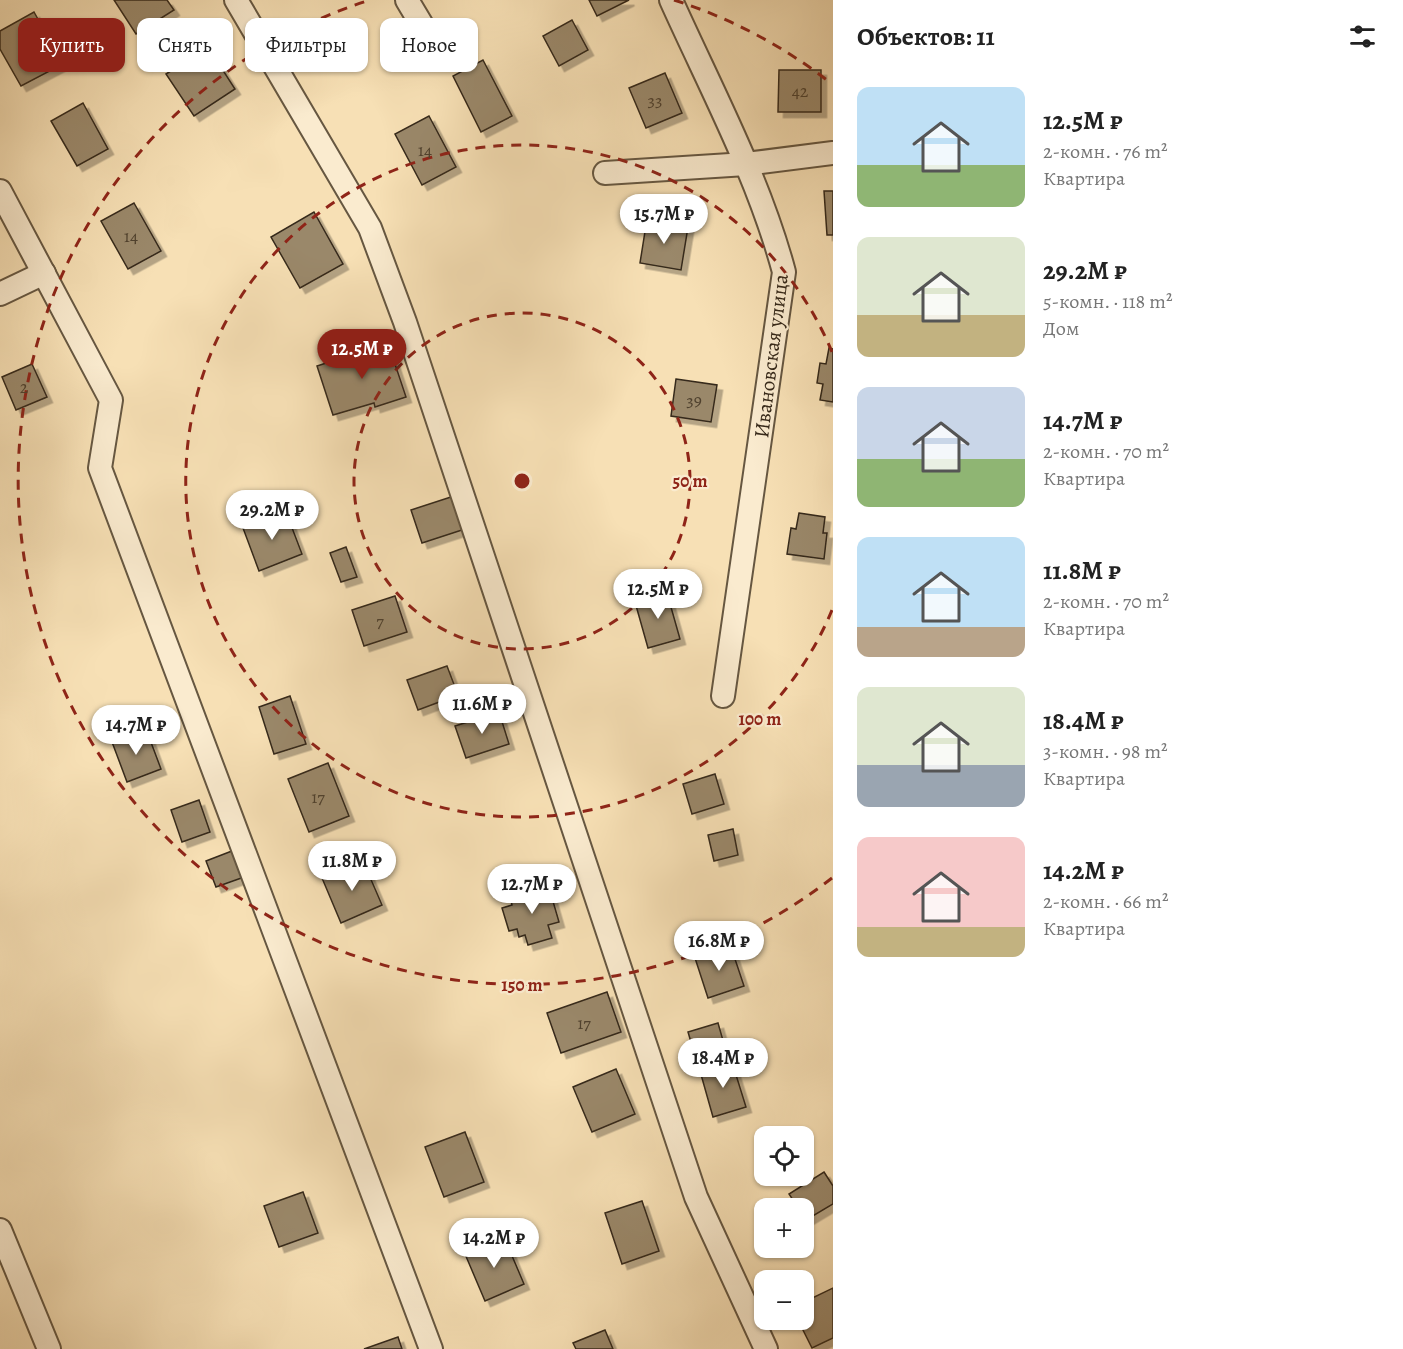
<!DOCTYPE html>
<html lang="ru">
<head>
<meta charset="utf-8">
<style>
	:root { --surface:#fff; --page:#f6f6f6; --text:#222; --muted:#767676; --accent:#8f2418 }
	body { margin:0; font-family:Alegreya,serif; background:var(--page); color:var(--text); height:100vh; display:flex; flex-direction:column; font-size:22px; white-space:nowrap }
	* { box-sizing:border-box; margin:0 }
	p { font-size:20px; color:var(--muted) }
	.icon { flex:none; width:33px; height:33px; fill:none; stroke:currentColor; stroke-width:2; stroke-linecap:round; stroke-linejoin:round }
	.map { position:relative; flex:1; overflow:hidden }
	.panel { display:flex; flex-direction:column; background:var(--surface); width:570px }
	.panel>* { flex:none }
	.hud { position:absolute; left:18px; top:18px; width:570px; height:54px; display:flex; gap:12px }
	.tools { position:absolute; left:754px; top:1126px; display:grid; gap:12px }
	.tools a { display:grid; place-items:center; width:60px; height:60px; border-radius:12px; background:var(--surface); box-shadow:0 2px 4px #0004; font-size:30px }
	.price { position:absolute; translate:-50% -51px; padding:0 14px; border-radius:21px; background:#fff; color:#222; font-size:20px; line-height:39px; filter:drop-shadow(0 2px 3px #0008) }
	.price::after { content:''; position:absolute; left:50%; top:36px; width:18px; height:14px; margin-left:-9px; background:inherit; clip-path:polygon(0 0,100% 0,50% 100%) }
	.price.current { background:var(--accent); color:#fff }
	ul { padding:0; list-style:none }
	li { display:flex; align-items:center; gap:18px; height:150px; padding:0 24px }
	li span { display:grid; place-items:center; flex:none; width:168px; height:120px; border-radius:12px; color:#555 }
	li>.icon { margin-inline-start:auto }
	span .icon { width:72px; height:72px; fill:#fffc; stroke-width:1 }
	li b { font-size:26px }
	h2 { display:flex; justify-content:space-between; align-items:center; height:72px; padding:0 24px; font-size:26px }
	.tag { padding:0 21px; border-radius:12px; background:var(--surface); box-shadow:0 2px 4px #0004; font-size:21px; line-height:54px }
	.tag.current { background:var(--accent); color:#fff }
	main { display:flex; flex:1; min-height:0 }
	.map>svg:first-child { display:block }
	.building { fill:#9a886b; stroke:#36291a; stroke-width:1.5; filter:url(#shadow) }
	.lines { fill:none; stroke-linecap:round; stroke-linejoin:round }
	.street-casing { stroke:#665741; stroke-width:26 }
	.street { stroke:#faebcf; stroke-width:22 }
	.ring { fill:none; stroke:#8f2418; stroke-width:3; stroke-dasharray:10 8 }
	.labels { text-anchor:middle; stroke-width:4.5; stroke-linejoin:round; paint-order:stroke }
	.number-label { font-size:18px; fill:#4f412e }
	.street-label { font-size:21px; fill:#36291a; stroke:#faebcf }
	.centre { fill:#8f2418; stroke:#faebcf; stroke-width:3 }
	.ring-label { font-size:18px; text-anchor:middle; font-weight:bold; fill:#8f2418; stroke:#faebcf; stroke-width:4.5; stroke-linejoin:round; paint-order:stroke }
</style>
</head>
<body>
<main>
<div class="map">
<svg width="833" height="1349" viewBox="0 0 833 1349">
	<defs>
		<filter id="shadow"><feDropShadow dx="5.5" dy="5.5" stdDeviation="0" flood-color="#0004"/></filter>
	</defs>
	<rect width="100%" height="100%" fill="#f7e0b5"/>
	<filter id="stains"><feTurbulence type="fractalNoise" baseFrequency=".00333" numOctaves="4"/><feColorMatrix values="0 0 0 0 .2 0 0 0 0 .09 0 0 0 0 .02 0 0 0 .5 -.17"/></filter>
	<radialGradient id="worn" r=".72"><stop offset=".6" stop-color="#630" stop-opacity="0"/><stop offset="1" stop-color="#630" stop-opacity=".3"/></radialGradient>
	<g class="building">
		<path d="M114,0h53l7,10 -38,24z"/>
		<path d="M589,0h40l-32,16z"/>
		<path d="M34,12l29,52 -42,22 -21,-37v-18z"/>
		<path d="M572,20l16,30 -29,16 -16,-30z"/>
		<path d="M208,47l27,42 -41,27 -28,-42z"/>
		<path d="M483,60l29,56 -31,16 -28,-56z"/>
		<path d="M779,70h42v42h-43z"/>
		<path d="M665,73l17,40 -36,15 -17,-40z"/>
		<path d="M83,103l25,46 -31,17 -26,-45z"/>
		<path d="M429,116l27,51 -34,18 -27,-51z"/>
		<path d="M824,191h9v44h-6z"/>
		<path d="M134,203l27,48 -33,18 -27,-48z"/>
		<path d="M314,212l29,52 -43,24 -29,-51z"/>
		<path d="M647,219l41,8 -7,43 -41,-7z"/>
		<path d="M388,343l18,54 -31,10 -1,-4 -41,12 -16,-49z"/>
		<path d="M829,348l4,1v53l-13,-2 3,-16 -6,-1 3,-20 6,1z"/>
		<path d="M32,364l15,33 -31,13 -14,-33z"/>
		<path d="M676,379l41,6 -6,37 -40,-6z"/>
		<path d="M454,496l11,33 -43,14 -11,-33z"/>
		<path d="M286,512l16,42 -43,17 -16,-43z"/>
		<path d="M799,513l26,4 -2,16h4l-3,26 -37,-5 4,-26 5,1z"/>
		<path d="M346,547l11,30 -16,5 -11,-29z"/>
		<path d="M667,593l13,46 -32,9 -13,-46z"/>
		<path d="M395,596l12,36 -43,14 -12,-36z"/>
		<path d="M447,666l11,29 -40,15 -11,-30z"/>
		<path d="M290,696l16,48 -32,10 -15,-47z"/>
		<path d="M499,712l10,32 -43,14 -11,-32z"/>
		<path d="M146,729l15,40 -34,13 -15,-40z"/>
		<path d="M328,763l21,53 -40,16 -21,-53z"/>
		<path d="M715,774l9,30 -32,10 -9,-30z"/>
		<path d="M199,800l11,32 -28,10 -11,-32z"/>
		<path d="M733,829l5,26 -24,6 -6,-26z"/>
		<path d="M237,849l10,27 -31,11 -10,-26z"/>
		<path d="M363,861l19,44 -41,18 -19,-45z"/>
		<path d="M540,887l2,6 8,-2 9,31 -11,3 4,13 -24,7 -3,-10 -6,2 -2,-8 -8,2 -7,-23 10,-3 -2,-9z"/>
		<path d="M731,947l13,39 -36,12 -13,-40z"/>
		<path d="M607,992l14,40 -60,21 -14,-40z"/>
		<path d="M718,1023l8,28 -30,8 -8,-27z"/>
		<path d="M732,1062l14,45 -33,10 -13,-46z"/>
		<path d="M616,1069l19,45 -43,18 -19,-45z"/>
		<path d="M465,1132l19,50 -40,15 -19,-50z"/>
		<path d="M824,1172l9,14v18l-27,16 -2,-11h-5l-10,-15z"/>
		<path d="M303,1192l15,41 -39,14 -15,-41z"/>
		<path d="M642,1201l17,50 -37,13 -17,-51z"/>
		<path d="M504,1237l20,47 -39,17 -20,-47z"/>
		<path d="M833,1288v50l-21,10 -14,-28h6v-18z"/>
		<path d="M605,1330l8,19h-37l-3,-6z"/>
		<path d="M398,1337l4,12h-38z"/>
	</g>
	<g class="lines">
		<g class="street-casing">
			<g id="street">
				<path d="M236,0l134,228 35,94 291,875 70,152"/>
				<path d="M407,0l34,57"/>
				<path d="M671,0c40,89 88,178 113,272l-61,424"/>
				<path d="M605,173l141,-9 87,-11"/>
				<path d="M0,191l111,209 -11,68 331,881"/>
				<path d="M0,294l44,-21"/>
				<path d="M0,1230l49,119"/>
			</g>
		</g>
		<use href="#street" class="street"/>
	</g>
	<g class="ring">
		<circle cx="522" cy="481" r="168"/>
		<path d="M832 610A336 336 0 1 1 832 352"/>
		<path d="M832 878A504 504 0 1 1 370 0M674 0A504 504 0 0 1 832 84"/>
	</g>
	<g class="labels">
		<g class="number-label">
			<text x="800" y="97">42</text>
			<text x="655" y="106">33</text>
			<text x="425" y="156">14</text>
			<text x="131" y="242">14</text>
			<text x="24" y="393">2</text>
			<text x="694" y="406">39</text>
			<text x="380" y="627">7</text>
			<text x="318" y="803">17</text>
			<text x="584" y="1029">17</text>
		</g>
		<g class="street-label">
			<text transform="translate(771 356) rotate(-83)" y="7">Ивановская улица</text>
		</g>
	</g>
	<circle cx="522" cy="481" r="9" class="centre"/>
	<g class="ring-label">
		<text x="690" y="487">50 m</text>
		<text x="760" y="725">100 m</text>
		<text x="522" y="991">150 m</text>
	</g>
	<rect width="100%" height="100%" filter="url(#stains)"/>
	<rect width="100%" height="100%" fill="url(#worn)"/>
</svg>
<div class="tools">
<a><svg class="icon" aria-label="locate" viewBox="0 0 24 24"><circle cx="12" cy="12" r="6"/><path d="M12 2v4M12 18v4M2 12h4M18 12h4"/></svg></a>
<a>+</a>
<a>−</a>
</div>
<b class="price" style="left:664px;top:245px">15.7M ₽</b>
<b class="price current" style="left:362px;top:380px">12.5M ₽</b>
<b class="price" style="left:272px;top:541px">29.2M ₽</b>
<b class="price" style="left:658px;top:620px">12.5M ₽</b>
<b class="price" style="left:482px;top:735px">11.6M ₽</b>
<b class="price" style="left:136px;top:756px">14.7M ₽</b>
<b class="price" style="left:352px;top:892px">11.8M ₽</b>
<b class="price" style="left:532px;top:915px">12.7M ₽</b>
<b class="price" style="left:719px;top:972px">16.8M ₽</b>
<b class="price" style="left:723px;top:1089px">18.4M ₽</b>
<b class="price" style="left:494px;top:1269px">14.2M ₽</b>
<div class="hud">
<a class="tag current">Купить</a>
<a class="tag">Снять</a>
<a class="tag">Фильтры</a>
<a class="tag">Новое</a>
</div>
</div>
<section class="panel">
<h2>Объектов: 11<svg class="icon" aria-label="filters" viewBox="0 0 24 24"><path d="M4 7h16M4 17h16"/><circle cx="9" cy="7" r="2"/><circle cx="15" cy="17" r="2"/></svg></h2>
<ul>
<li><span style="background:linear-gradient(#bfe0f5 65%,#8fb573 0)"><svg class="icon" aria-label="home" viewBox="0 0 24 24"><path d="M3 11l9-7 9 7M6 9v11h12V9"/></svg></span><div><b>12.5M ₽</b><p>2-комн. · 76 m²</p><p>Квартира</p></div></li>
<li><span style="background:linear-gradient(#dfe7d0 65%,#c2b280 0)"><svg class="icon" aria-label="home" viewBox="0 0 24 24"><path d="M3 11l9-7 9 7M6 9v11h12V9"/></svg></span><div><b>29.2M ₽</b><p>5-комн. · 118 m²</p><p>Дом</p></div></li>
<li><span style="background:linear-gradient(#c9d6e8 60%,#8fb573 0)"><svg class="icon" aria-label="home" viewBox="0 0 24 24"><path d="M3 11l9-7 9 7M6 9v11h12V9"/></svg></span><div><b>14.7M ₽</b><p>2-комн. · 70 m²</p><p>Квартира</p></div></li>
<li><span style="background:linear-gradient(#bfe0f5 75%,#b9a48a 0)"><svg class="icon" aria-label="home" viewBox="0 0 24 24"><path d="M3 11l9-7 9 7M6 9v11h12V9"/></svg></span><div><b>11.8M ₽</b><p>2-комн. · 70 m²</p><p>Квартира</p></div></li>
<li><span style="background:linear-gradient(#dfe7d0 65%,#9aa5b1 0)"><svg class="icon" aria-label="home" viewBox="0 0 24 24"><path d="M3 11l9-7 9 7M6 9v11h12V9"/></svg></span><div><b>18.4M ₽</b><p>3-комн. · 98 m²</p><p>Квартира</p></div></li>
<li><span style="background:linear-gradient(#f6c9c9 75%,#c2b280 0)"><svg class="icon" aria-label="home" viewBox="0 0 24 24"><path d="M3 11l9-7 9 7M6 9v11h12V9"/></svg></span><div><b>14.2M ₽</b><p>2-комн. · 66 m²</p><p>Квартира</p></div></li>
</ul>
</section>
</main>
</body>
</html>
